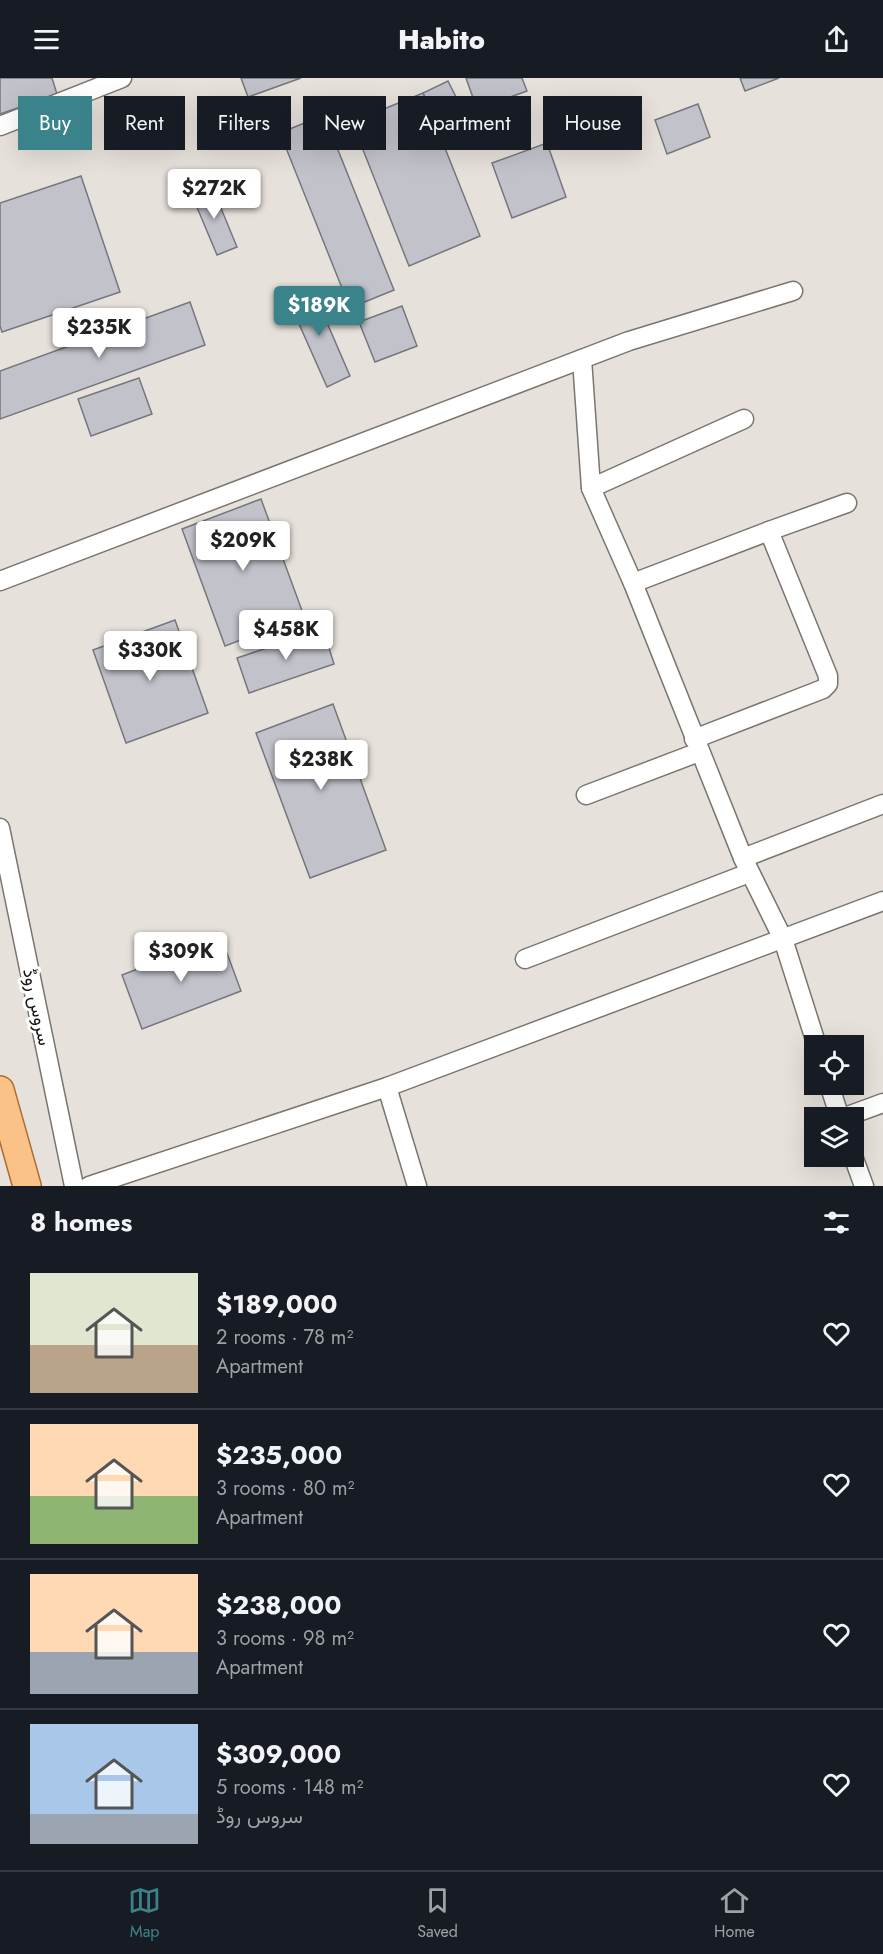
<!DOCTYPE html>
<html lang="en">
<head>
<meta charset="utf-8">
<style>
	:root { --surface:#171b24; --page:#20242c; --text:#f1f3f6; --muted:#9ea1a6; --line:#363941; --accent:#3b838a }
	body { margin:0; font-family:Jost,Vazirmatn,sans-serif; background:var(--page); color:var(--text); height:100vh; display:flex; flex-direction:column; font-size:22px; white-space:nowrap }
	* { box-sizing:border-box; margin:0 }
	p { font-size:20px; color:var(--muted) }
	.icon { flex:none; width:33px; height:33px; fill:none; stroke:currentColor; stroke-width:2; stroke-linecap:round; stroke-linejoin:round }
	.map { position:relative; height:1108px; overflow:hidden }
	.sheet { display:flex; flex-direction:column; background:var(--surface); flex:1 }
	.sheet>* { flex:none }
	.hud { position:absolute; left:18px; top:18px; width:848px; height:54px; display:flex; gap:12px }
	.fabs { position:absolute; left:804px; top:957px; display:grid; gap:12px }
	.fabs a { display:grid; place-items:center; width:60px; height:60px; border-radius:0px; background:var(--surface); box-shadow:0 6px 24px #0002; font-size:30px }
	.price { position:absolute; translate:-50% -51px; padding:0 14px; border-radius:6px; background:#fff; color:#222; font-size:20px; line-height:39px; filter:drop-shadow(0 2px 3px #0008) }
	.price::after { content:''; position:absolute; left:50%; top:36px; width:18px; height:14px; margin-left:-9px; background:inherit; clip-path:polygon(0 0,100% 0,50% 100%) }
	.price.on { background:var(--accent); color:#fff }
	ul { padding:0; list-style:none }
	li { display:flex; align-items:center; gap:18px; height:150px; padding:0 30px }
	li+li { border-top:2px solid var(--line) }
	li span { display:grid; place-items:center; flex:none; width:168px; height:120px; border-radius:0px; color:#555 }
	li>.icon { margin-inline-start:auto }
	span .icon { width:72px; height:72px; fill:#fffc; stroke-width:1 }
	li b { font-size:26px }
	h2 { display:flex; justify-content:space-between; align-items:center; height:72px; padding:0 30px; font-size:26px }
	.chip { padding:0 21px; border-radius:0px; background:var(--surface); box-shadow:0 6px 24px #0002; font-size:21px; line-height:54px }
	.chip.on { background:var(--accent); color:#fff }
	header { display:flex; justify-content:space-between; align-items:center; height:78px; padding:0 30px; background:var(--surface); font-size:27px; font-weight:800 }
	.dock { display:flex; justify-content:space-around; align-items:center; height:84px; border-top:2px solid var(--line); background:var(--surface); font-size:16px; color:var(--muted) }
	.dock a { display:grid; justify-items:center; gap:3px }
	.dock .on { color:var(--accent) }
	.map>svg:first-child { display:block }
	.building { fill:#c1c2ca; stroke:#76777e; stroke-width:1.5 }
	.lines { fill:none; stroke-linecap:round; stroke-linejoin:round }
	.minor-casing { stroke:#7b7570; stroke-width:21 }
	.primary-casing { stroke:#ab6c2c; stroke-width:30 }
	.minor { stroke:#fff; stroke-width:18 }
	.primary { stroke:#fbc288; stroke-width:27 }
	.labels { text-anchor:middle; stroke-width:6; stroke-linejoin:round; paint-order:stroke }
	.street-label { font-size:18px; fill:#191715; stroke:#fff }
</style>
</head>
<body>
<header><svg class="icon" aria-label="menu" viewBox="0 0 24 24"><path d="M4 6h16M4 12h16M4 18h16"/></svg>Habito<svg class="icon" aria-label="share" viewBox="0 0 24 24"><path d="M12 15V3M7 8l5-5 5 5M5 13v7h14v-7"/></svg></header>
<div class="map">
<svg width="883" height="1108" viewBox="0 0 883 1108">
	<rect width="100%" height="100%" fill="#e7e1db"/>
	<g class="building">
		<path d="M0,0h52l5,16 -57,20z"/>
		<path d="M241,0h60l-53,19z"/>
		<path d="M466,0h56l5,13 -50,18z"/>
		<path d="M740,0h39l-34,13z"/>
		<path d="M448,3l11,22 -26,13 -10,-23z"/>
		<path d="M423,15l57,143 -71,30 -57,-144z"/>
		<path d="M698,26l12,33 -43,17 -12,-34z"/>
		<path d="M324,37l70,175 -44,18 -70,-175z"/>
		<path d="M547,65l19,54 -54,21 -20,-55z"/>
		<path d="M81,98l39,116 -118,40 -2,-6v-123z"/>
		<path d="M211,106l26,63 -20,8 -26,-62z"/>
		<path d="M312,210l38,88 -23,11 -39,-88z"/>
		<path d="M190,224l15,43 -205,74v-48z"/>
		<path d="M402,228l15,40 -42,16 -16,-40z"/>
		<path d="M139,300l13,36 -61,22 -13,-37z"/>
		<path d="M261,421l43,117 -79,30 -43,-117z"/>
		<path d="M175,542l33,93 -82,30 -33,-93z"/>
		<path d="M323,551l11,35 -85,29 -12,-35z"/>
		<path d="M333,626l53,146 -76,28 -54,-145z"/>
		<path d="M221,859l20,54 -99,38 -20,-54z"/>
	</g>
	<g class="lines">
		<g class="minor-casing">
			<g id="minor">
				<path d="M0,48l122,-48"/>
				<path d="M582,281l9,129 42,95 110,275 40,81 34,107"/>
				<path d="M591,410l153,-69"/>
				<path d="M0,503l629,-240 164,-50"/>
				<path d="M633,505l136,-52 78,-28"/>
				<path d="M694,661l129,-50 5,-5v-8l-59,-145"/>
				<path d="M586,717l113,-43"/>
				<path d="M0,750l74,358"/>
				<path d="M743,780l140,-54"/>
				<path d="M525,881l224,-86"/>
				<path d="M829,1006l11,34"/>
				<path d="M387,1009l30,99"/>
				<path d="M842,1040l41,-15"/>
				<path d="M853,1078l11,30"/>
				<path d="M89,1108l298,-99 496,-186"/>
			</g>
		</g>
		<g class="primary-casing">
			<path id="primary" d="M0,1012l27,96"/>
		</g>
		<use href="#minor" class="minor"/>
		<use href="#primary" class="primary"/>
	</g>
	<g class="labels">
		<g class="street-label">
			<text transform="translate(37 929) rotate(78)" y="6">سروس روڈ</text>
		</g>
	</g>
</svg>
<div class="fabs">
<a><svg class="icon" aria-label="locate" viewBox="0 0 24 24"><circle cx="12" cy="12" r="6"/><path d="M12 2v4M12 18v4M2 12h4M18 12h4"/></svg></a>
<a><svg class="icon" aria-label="layers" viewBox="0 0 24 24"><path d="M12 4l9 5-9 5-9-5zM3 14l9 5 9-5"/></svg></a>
</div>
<b class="price" style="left:214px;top:142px">$272K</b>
<b class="price on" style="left:319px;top:259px">$189K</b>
<b class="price" style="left:99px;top:281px">$235K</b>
<b class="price" style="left:243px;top:494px">$209K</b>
<b class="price" style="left:286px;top:583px">$458K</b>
<b class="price" style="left:150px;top:604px">$330K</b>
<b class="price" style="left:321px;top:713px">$238K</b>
<b class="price" style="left:181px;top:905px">$309K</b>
<div class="hud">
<a class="chip on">Buy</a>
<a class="chip">Rent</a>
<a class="chip">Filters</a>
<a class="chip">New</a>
<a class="chip">Apartment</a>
<a class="chip">House</a>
</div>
</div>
<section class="sheet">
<h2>8 homes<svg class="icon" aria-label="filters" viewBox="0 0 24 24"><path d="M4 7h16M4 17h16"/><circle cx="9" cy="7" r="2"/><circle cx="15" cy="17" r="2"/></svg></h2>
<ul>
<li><span style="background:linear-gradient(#dfe7d0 60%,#b9a48a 0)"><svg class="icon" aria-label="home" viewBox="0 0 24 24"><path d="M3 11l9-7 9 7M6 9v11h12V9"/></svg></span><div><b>$189,000</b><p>2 rooms · 78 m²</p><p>Apartment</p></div><svg class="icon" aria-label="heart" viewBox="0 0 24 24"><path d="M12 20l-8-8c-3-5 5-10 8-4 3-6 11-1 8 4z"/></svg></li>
<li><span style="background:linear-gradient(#ffd9b3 60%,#8fb573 0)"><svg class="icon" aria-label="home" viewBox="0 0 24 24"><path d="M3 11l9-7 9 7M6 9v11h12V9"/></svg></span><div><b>$235,000</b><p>3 rooms · 80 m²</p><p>Apartment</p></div><svg class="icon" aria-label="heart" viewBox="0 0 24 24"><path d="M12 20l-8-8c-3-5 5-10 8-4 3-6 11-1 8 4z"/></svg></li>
<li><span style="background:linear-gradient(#ffd9b3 65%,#9aa5b1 0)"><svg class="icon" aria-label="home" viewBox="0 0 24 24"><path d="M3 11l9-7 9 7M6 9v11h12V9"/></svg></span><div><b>$238,000</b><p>3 rooms · 98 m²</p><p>Apartment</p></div><svg class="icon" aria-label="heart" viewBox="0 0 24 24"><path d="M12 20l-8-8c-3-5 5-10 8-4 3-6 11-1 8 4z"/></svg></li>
<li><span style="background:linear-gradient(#a9c7e8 75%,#9aa5b1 0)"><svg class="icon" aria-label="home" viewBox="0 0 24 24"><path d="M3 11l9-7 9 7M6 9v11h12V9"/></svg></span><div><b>$309,000</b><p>5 rooms · 148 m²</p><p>سروس روڈ</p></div><svg class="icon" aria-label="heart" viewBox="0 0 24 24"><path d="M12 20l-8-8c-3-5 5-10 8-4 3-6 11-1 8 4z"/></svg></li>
</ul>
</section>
<nav class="dock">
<a class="on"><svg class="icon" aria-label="map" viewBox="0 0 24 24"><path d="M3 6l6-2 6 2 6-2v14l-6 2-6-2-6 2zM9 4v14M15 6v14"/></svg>Map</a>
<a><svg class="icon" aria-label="saved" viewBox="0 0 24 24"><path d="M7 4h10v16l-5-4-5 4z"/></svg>Saved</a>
<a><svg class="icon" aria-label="home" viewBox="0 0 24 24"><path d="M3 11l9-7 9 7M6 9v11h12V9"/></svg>Home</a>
</nav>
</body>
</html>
